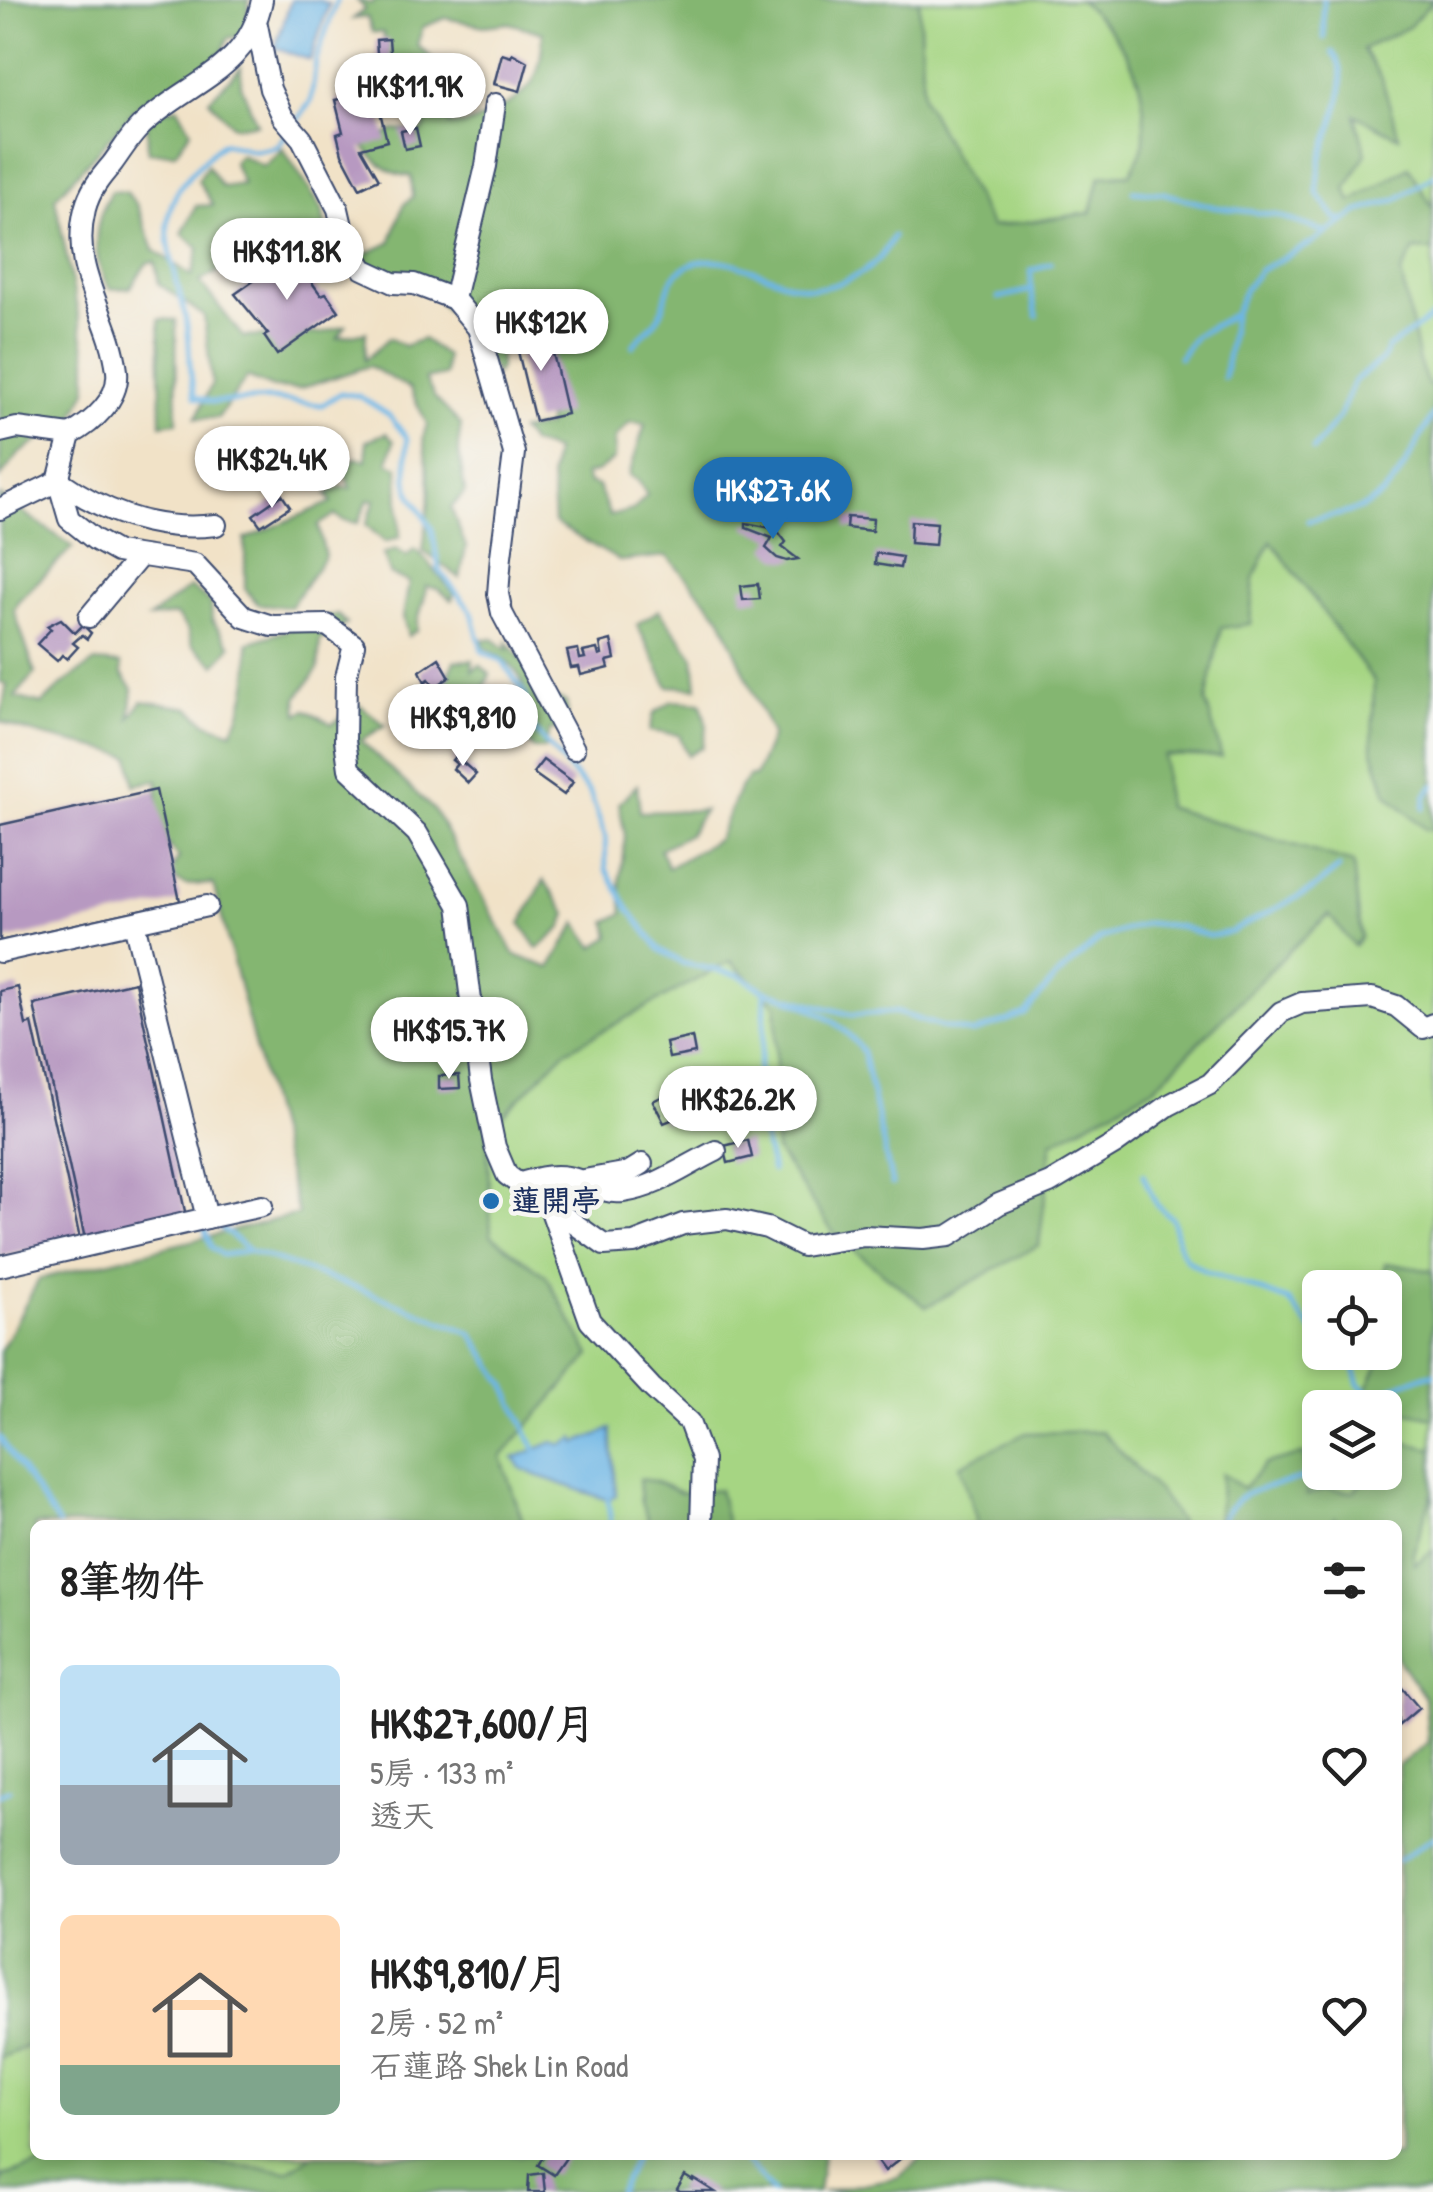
<!DOCTYPE html>
<html lang="zh-TW">
<head>
<meta charset="utf-8">
<style>
	:root { --surface:#fff; --page:#f6f6f6; --text:#222; --muted:#767676; --accent:#1f6fb2 }
	body { margin:0; font-family:"Patrick Hand","LXGW WenKai TC",sans-serif; background:var(--page); color:var(--text); height:100vh; display:flex; flex-direction:column; font-size:38px; white-space:nowrap }
	* { box-sizing:border-box; margin:0 }
	p { font-size:32px; color:var(--muted) }
	.icon { flex:none; width:55px; height:55px; fill:none; stroke:currentColor; stroke-width:2; stroke-linecap:round; stroke-linejoin:round }
	.map { position:relative; flex:1; overflow:hidden }
	.side { position:absolute; left:30px; top:1520px; width:1372px; height:640px; display:flex; flex-direction:column; background:var(--surface); border-radius:15px; box-shadow:0 5px 15px #0003 }
	.side>* { flex:none }
	.controls { position:absolute; left:1302px; top:1270px; display:grid; gap:20px }
	.controls a { display:grid; place-items:center; width:100px; height:100px; border-radius:15px; background:var(--surface); box-shadow:0 5px 15px #0003; font-size:50px }
	.price { position:absolute; translate:-50% -85px; padding:0 22px; border-radius:35px; background:#fff; color:#222; font-size:32px; line-height:65px; filter:drop-shadow(0 2px 5px #0008) }
	.price::after { content:''; position:absolute; left:50%; top:60px; width:30px; height:22px; margin-left:-15px; background:inherit; clip-path:polygon(0 0,100% 0,50% 100%) }
	.price.current { background:var(--accent); color:#fff }
	ul { padding:0; list-style:none }
	li { display:flex; align-items:center; gap:30px; height:250px; padding:0 30px }
	li span { display:grid; place-items:center; flex:none; width:280px; height:200px; border-radius:15px; color:#555 }
	li>.icon { margin-inline-start:auto }
	span .icon { width:120px; height:120px; fill:#fffc; stroke-width:1 }
	li b { font-size:42px }
	h2 { display:flex; justify-content:space-between; align-items:center; height:120px; padding:0 30px; font-size:42px }
	.map>svg:first-child { display:block }
	.green { fill:#a6d583; stroke:#608270; stroke-width:2.5; fill-rule:evenodd }
	.forest { fill:#84b671; stroke:#507268; stroke-width:2.5; fill-rule:evenodd }
	.water { fill:#6db6e5; stroke:#4472a2; stroke-width:2.5 }
	.lines { fill:none; stroke-linecap:round; stroke-linejoin:round }
	.stream { stroke:#6db6e5; stroke-width:5 }
	.building { fill:#b799c1 }
	.minor-casing { stroke:#3b4a6e; stroke-width:24 }
	.minor { stroke:#fff; stroke-width:20 }
	.poi-dot { fill:#1f6fb2; stroke:#f6f6f2; stroke-width:4 }
	.labels { text-anchor:middle; stroke-width:9; stroke-linejoin:round; paint-order:stroke }
	.poi-label { font-size:30px; font-weight:bold; fill:#1b2f5e; stroke:#f6f6f2; text-anchor:start }
</style>
</head>
<body>
<div class="map">
<svg width="1433" height="2192" viewBox="0 0 1433 2192">
	<rect width="100%" height="100%" fill="#f6f6f2"/>
	<filter id="ink" filterUnits="userSpaceOnUse"><feTurbulence type="fractalNoise" baseFrequency=".01" numOctaves="2"/><feDisplacementMap in="SourceGraphic" scale="20" xChannelSelector="R" yChannelSelector="G"/><feConvolveMatrix kernelMatrix="1 2 1 2 8 2 1 2 1" color-interpolation-filters="sRGB"/></filter>
	<filter id="wash" filterUnits="userSpaceOnUse"><feTurbulence type="fractalNoise" baseFrequency=".0048" numOctaves="4" result="noise"/><feDisplacementMap in="SourceGraphic" scale="40" xChannelSelector="R" yChannelSelector="G"/><feGaussianBlur stdDeviation="2.25" result="paint"/><feColorMatrix in="noise" values="0 0 0 0 0 0 0 0 0 0 0 0 0 0 0 0 0 1.4 0 .05"/><feComposite in="paint" operator="in"/></filter>
	<g filter="url(#wash)">
		<rect width="100%" height="100%" fill="#f1e2c7"/>
		<g class="green">
			<path d="M919,0h514v1624l-35,-99h-874l-24,-68 90,-102 -44,-79 -56,-41 -3,-103 77,-80 166,-91 46,44v146l262,94 13,-102 104,-56 137,-139 38,-33 25,30 -3,-82 -187,-56 -10,-308 15,-328 -70,5 -9,37 -101,14 -67,-129zM1320,1288h65v64h-65zM1320,1408h65v64h-65z"/>
			<path d="M35,2043v112h33l-65,21 -3,7v-125z"/>
			<path d="M172,2155h141l-25,16 -97,-10z"/>
		</g>
		<g class="forest">
			<path d="M0,0h249l-3,35 -18,3 -5,13 -16,16 -66,36 -86,95 32,160v32l-14,28 -54,36 -19,24z"/>
			<path d="M357,0l16,4 1,-4h545l4,98 68,129 100,-14 9,-37 30,-2c4,-9 11,-19 13,-29 2,-7 1,-17 1,-24 0,-53 -26,-88 -65,-121h354l-24,27 -46,22 19,31 17,57 -44,-22 11,38 -20,36 5,13 58,-35 24,41v43l-19,-1 -13,23 18,89 9,23 5,1v443l-7,1 -39,-36 -15,-46 2,-67 -103,-140 -17,36 -4,47 -29,4 -15,74 16,55 -58,-2 2,52 187,56 8,74 -7,9 -25,-31 -37,33 -137,139 -103,55 -13,103 -113,62 -91,-72 -59,-85v-145l-45,-44 -167,91 -77,80 4,103 55,41 44,79 -89,102 23,68h-489v518l-35,15v-706l39,-73 259,-65 -85,-330 -27,1 -19,-10 12,-17 -22,-27 1,-51 -23,5 -5,-28c-43,-14 -88,-17 -130,-36l7,-37 -7,-2v-186l73,51 -55,54 -4,9 21,63 -20,24 27,7 22,-21 31,-21 26,2 1,10 11,15 -3,29 12,-17 47,7 18,15 25,9c14,-30 19,-56 16,-89l89,-29 10,10 -27,16 -2,29 -21,29 1,16 8,-4 26,14 28,-19 25,20 -24,16 73,69 81,145 35,13 27,-45 17,24 16,-10 -3,-15 16,-9 -3,-31 5,-46 -6,-33 18,-18 3,27 64,-2 -15,24 -29,15 8,19 50,-29 21,-50 10,-13h6l17,-41 -52,-119 -53,-60 -47,5 -66,-38 -3,-49 3,-23 -22,-7 -12,-13 27,-5 1,-25 -8,-45 -30,-27 -11,2 1,37 -4,6 -19,-39 -36,-30 -6,-24 -16,-5 -65,-4 13,-19 23,-10 13,-38 10,-8 -2,-21c-24,0 -37,-17 -51,-34l20,-4 14,-8 28,1 8,-17 13,-10 7,21c19,1 29,-5 46,-14 40,-21 44,-35 47,-78l-34,-10 -25,3 -39,-8 -22,9 -6,18 14,12 1,22 -22,13 -23,5 -10,-26 7,-4v-34l-12,-1 -5,-15 -14,2 12,-10zM630,422l15,2 -16,51 10,7 8,13 -14,15 -23,6 -12,-30 -10,-3 -3,-8 13,-4 16,-12 1,-21z"/>
			<path d="M241,67v18l16,39 -24,2 -24,-26z"/>
			<path d="M178,107l13,24 -16,22 -27,-1 -1,-37z"/>
			<path d="M283,149l39,60 14,71 -54,-35c-27,14 -57,20 -82,37l43,55 79,-4 24,-7 -8,12 28,-6 -1,28 24,-22 15,8 19,-7 23,17 -1,19 -20,4 10,19 26,27 -3,22 7,45 -14,16 15,39 -6,31 -37,-27 7,-60 -7,-54 4,-13 -17,-35 -41,-23 -70,23 -26,-1 -26,-11 -29,41h-22l16,-35 -8,-67 -45,-32 -4,-22 -8,1 -17,25 -20,1c-20,-30 -17,-68 1,-98l15,1 11,13 17,45 38,26 7,-28 -17,-14 14,-28 17,-1 -15,-24 9,-16 15,22 21,-3 -10,-22 7,-7 24,11z"/>
			<path d="M159,319l17,1 1,102 -16,2z"/>
			<path d="M386,433l8,8 -6,21 10,5 2,70 -15,5 -19,-17 9,-25h-7l-10,23 -16,-3 -7,-5 -17,10 7,31 -35,51 -32,-3 -13,-15v-50l87,-37 -6,-8 15,-7 10,1 -6,-13 9,-17 13,2 -1,-19z"/>
			<path d="M396,549l11,7 7,-7 6,4 34,40 -2,7 -14,-11 -12,-3c0,17 -9,27 -9,44l-9,6 -5,-19 6,-35 -18,-7 -8,-21z"/>
			<path d="M190,587l21,16 1,17 19,26 -15,19 -24,-20 -5,-16 -11,-14 -27,3z"/>
			<path d="M659,610l35,47 3,31 -29,-2 -31,-61z"/>
			<path d="M482,639h11l14,11v-8l47,56 12,4 2,11 -11,17h-7l-6,19h-10l-13,-15 -5,-23c23,-28 -9,-52 -32,-64z"/>
			<path d="M473,660l-1,11 8,-6 10,9 -7,17 -12,-4 -21,9 -9,-9 6,-5 7,-21z"/>
			<path d="M672,701l29,2 6,24 -5,20 -14,9 -9,-21 -29,-4 4,-18z"/>
			<path d="M544,880l23,34 -5,14 -24,21 -17,-25z"/>
			<path d="M1386,1263l47,8v147l-48,-10 -28,-1 28,-55 3,-12 -3,-52 -3,-1z"/>
			<path d="M1101,1431l59,62 22,32h-207l1,-6 -16,-54 66,-32z"/>
			<path d="M1398,1441l35,8v42l-20,63 2,10 18,-14v642h-611l77,-15 26,-22h473v-389l30,-24 -3,-44 -27,-39v-134h-62l-1,-7 -7,7h-110l4,-52 21,15 22,-24 39,-10 3,41 19,-7 27,4 18,-19 14,-1v-16z"/>
			<path d="M639,1479l15,2 27,12 38,-4 8,36h-77l-9,-22z"/>
			<path d="M68,2155h104l19,6 97,10 25,-16h510l-5,37h-818l3,-15z"/>
		</g>
		<g class="water">
			<path d="M291,0h27l11,4 -19,56 -35,-12z"/>
			<path d="M611,1429l5,66 -8,5 -72,-25 -15,-7 -7,-10 39,-16 10,3 12,-7 2,5z"/>
		</g>
		<g class="lines">
			<g class="stream">
				<path d="M1323,0l1,38"/>
				<path d="M1333,52c23,32 -5,77 -12,109 -2,11 -3,22 -4,32l19,25 8,3"/>
				<path d="M295,123l16,-22 5,-41 21,-60"/>
				<path d="M288,131l-11,16 -22,4 -32,-8c-79,66 -56,88 -37,177 5,25 2,52 9,77l17,5 59,-3 51,6 19,-12 18,3 30,19 18,23v43l4,14 21,34 7,41 33,42 10,39 20,10 23,33 4,30 61,69 15,43 1,33 23,40 30,40 23,14 57,12 26,16 87,24 43,-3 47,15 31,6 52,-19 30,-36 46,-40 45,-15 32,3 31,10 22,-4 82,-43 26,-21"/>
				<path d="M1133,191l30,2 51,14 62,8 52,18"/>
				<path d="M1031,290v-19l20,-8"/>
				<path d="M998,298l33,-8 6,26"/>
				<path d="M633,346c8,-12 23,-21 29,-35 5,-15 5,-31 19,-41 39,-30 93,18 133,18 13,0 25,-4 37,-10 21,-9 32,-21 42,-42"/>
				<path d="M1179,358l16,-22 39,-22"/>
				<path d="M1224,378l10,-64 11,-25 15,-19 50,-26 50,-33 36,-11 37,-24"/>
				<path d="M1313,450l26,-33 15,-36 29,-22 5,-11 45,-31"/>
				<path d="M1308,521c19,-5 43,-7 61,-17 31,-17 46,-60 64,-89"/>
				<path d="M1424,808l2,-13 7,-9"/>
				<path d="M768,992l-3,-1 -1,44 -10,63 18,73"/>
				<path d="M788,999c30,11 57,26 75,53l29,132"/>
				<path d="M1143,1175l13,29 16,14 8,31 7,11 18,11 84,30 31,40"/>
				<path d="M218,1225l29,24"/>
				<path d="M204,1227l7,20 11,8 28,-4 110,38 111,44 34,51 30,65"/>
				<path d="M1335,1352l19,16 5,16 7,6 -2,11"/>
				<path d="M1352,1408c23,-12 57,-30 81,-34"/>
				<path d="M0,1438l59,87"/>
				<path d="M608,1500l3,25"/>
				<path d="M1220,1525c20,-53 76,-30 100,-59"/>
				<path d="M0,1794l10,-4"/>
				<path d="M1398,1861l35,-24"/>
				<path d="M740,2155l33,37"/>
				<path d="M619,2192l17,-37"/>
			</g>
		</g>
		<g id="blocks">
			<g class="building">
				<path d="M389,39l2,25 -13,1 -2,-25z"/>
				<path d="M512,53l16,9 -8,29 -26,-7 8,-30 9,3z"/>
				<path d="M375,91l12,50 -26,7 18,31 -19,9 -18,-34 -5,-20 6,-2 -8,-32z"/>
				<path d="M416,128l4,18 -15,3 -4,-18z"/>
				<path d="M296,251l14,19 -5,3 16,22 5,-2 13,18 -62,44 -13,-19 4,-2 -33,-40z"/>
				<path d="M547,327l20,87 -32,7 -21,-86z"/>
				<path d="M282,495l8,12 -29,19 -8,-11z"/>
				<path d="M847,517l26,2 -1,12 -26,-3z"/>
				<path d="M911,521l26,2 -2,22 -25,-2z"/>
				<path d="M746,523l30,6 10,13 -4,5 16,12 -11,2 -10,-3 -11,-10 6,-10 -26,-10z"/>
				<path d="M876,553l26,4 -2,11 -25,-4z"/>
				<path d="M758,584l2,15 -17,1 -2,-14z"/>
				<path d="M61,619l14,14 8,-8 8,8 -4,6 -5,-4 -9,8 5,4 -11,12 -5,-4 -5,6 -20,-17 14,-15 -4,-3z"/>
				<path d="M611,640l4,19 -8,2 2,7 -28,7 -2,-8 -8,1 -4,-17 11,-2 2,10 5,-1 -2,-6 14,-3 2,7 3,-1 -2,-12z"/>
				<path d="M439,658l11,19 -15,10 -6,-8 -4,3 -5,-11z"/>
				<path d="M484,710l8,8 7,19 -14,7 -8,-18 -11,5 -6,-12 9,-6 3,3z"/>
				<path d="M459,752l5,5 -3,4 15,13 -8,9 -15,-14 4,-5 -5,-4z"/>
				<path d="M543,760l30,22 -9,13 -31,-22z"/>
				<path d="M156,790l24,111 -180,40v-116z"/>
				<path d="M135,982l51,234 -101,23 -51,-234z"/>
				<path d="M18,987l8,38 6,-2 48,216 -80,18v-266z"/>
				<path d="M462,1011l3,23 -51,8 -3,-20z"/>
				<path d="M692,1037l3,16 -26,5 -3,-15z"/>
				<path d="M459,1075l1,13 -21,1v-13z"/>
				<path d="M677,1089l6,13 10,-5 5,12 -34,14 -11,-22z"/>
				<path d="M748,1140l4,17 -24,6 -4,-17z"/>
				<path d="M1398,1683l21,25 -21,18z"/>
				<path d="M544,2155h24l-14,20 -16,-10z"/>
				<path d="M873,2155h32l-20,16z"/>
				<path d="M543,2173l2,19h-17l1,-17z"/>
				<path d="M685,2176l8,5 1,-2 21,13h-35l-3,-2z"/>
			</g>
		</g>
	</g>
	<g filter="url(#ink)">
		<use href="#blocks" fill-opacity="0" stroke="#3b4a6e" stroke-width="2.5"/>
		<g class="lines">
			<g class="minor-casing">
				<g id="minor">
					<path d="M262,0c-14,72 -76,82 -122,127 -11,11 -19,25 -28,37 -12,14 -22,26 -27,45 -16,64 25,104 32,162 3,28 -25,52 -47,64l-12,46 11,38 25,20 23,13 78,12 49,53 28,9 55,-1 27,20 -8,32 -1,63 4,29 68,64 42,72 22,175 14,67 12,28 97,70 30,-2 49,-19 44,-5 40,9 36,18 61,-10 59,3 26,-3 50,-32 51,-21 65,-39 54,-39 41,-21 71,-72 21,-9 70,-5 24,8 27,22 10,-4"/>
					<path d="M257,25l13,64 13,28 19,22 36,70 7,30 18,30 30,14 21,1 40,15 24,29 36,125 -13,103 -3,38 4,19 72,136"/>
					<path d="M454,299l32,-133 9,-62"/>
					<path d="M0,432l17,-4 53,7"/>
					<path d="M61,482c47,33 98,50 155,43"/>
					<path d="M0,509l58,-28"/>
					<path d="M89,617l51,-61"/>
					<path d="M0,952l207,-46"/>
					<path d="M584,1180l45,-8 13,-8"/>
					<path d="M518,1184c21,-7 40,-12 61,-4 16,6 26,14 44,12 33,-4 64,-27 93,-41"/>
					<path d="M549,1205l41,116 61,66 38,35 14,38 -2,65"/>
					<path d="M207,1218l55,-12"/>
					<path d="M0,1266l207,-48 -73,-295"/>
				</g>
			</g>
			<use href="#minor" class="minor"/>
		</g>
	</g>
	<circle class="poi-dot" cx="491" cy="1201" r="10"/>
	<g class="labels">
		<g class="poi-label">
			<text x="511" y="1211">蓮開亭</text>
		</g>
	</g>
</svg>
<div class="controls">
<a><svg class="icon" aria-label="locate" viewBox="0 0 24 24"><circle cx="12" cy="12" r="6"/><path d="M12 2v4M12 18v4M2 12h4M18 12h4"/></svg></a>
<a><svg class="icon" aria-label="layers" viewBox="0 0 24 24"><path d="M12 4l9 5-9 5-9-5zM3 14l9 5 9-5"/></svg></a>
</div>
<b class="price" style="left:410px;top:138px">HK$11.9K</b>
<b class="price" style="left:287px;top:303px">HK$11.8K</b>
<b class="price" style="left:541px;top:374px">HK$12K</b>
<b class="price" style="left:272px;top:511px">HK$24.4K</b>
<b class="price current" style="left:773px;top:542px">HK$27.6K</b>
<b class="price" style="left:463px;top:769px">HK$9,810</b>
<b class="price" style="left:449px;top:1082px">HK$15.7K</b>
<b class="price" style="left:738px;top:1151px">HK$26.2K</b>
<section class="side">
<h2>8筆物件<svg class="icon" aria-label="filters" viewBox="0 0 24 24"><path d="M4 7h16M4 17h16"/><circle cx="9" cy="7" r="2"/><circle cx="15" cy="17" r="2"/></svg></h2>
<ul>
<li><span style="background:linear-gradient(#bfe0f5 60%,#9aa5b1 0)"><svg class="icon" aria-label="home" viewBox="0 0 24 24"><path d="M3 11l9-7 9 7M6 9v11h12V9"/></svg></span><div><b>HK$27,600/月</b><p>5房 · 133 m²</p><p>透天</p></div><svg class="icon" aria-label="heart" viewBox="0 0 24 24"><path d="M12 20l-8-8c-3-5 5-10 8-4 3-6 11-1 8 4z"/></svg></li>
<li><span style="background:linear-gradient(#ffd9b3 75%,#7fa58c 0)"><svg class="icon" aria-label="home" viewBox="0 0 24 24"><path d="M3 11l9-7 9 7M6 9v11h12V9"/></svg></span><div><b>HK$9,810/月</b><p>2房 · 52 m²</p><p>石蓮路 Shek Lin Road</p></div><svg class="icon" aria-label="heart" viewBox="0 0 24 24"><path d="M12 20l-8-8c-3-5 5-10 8-4 3-6 11-1 8 4z"/></svg></li>
</ul>
</section>
</div>
</body>
</html>
